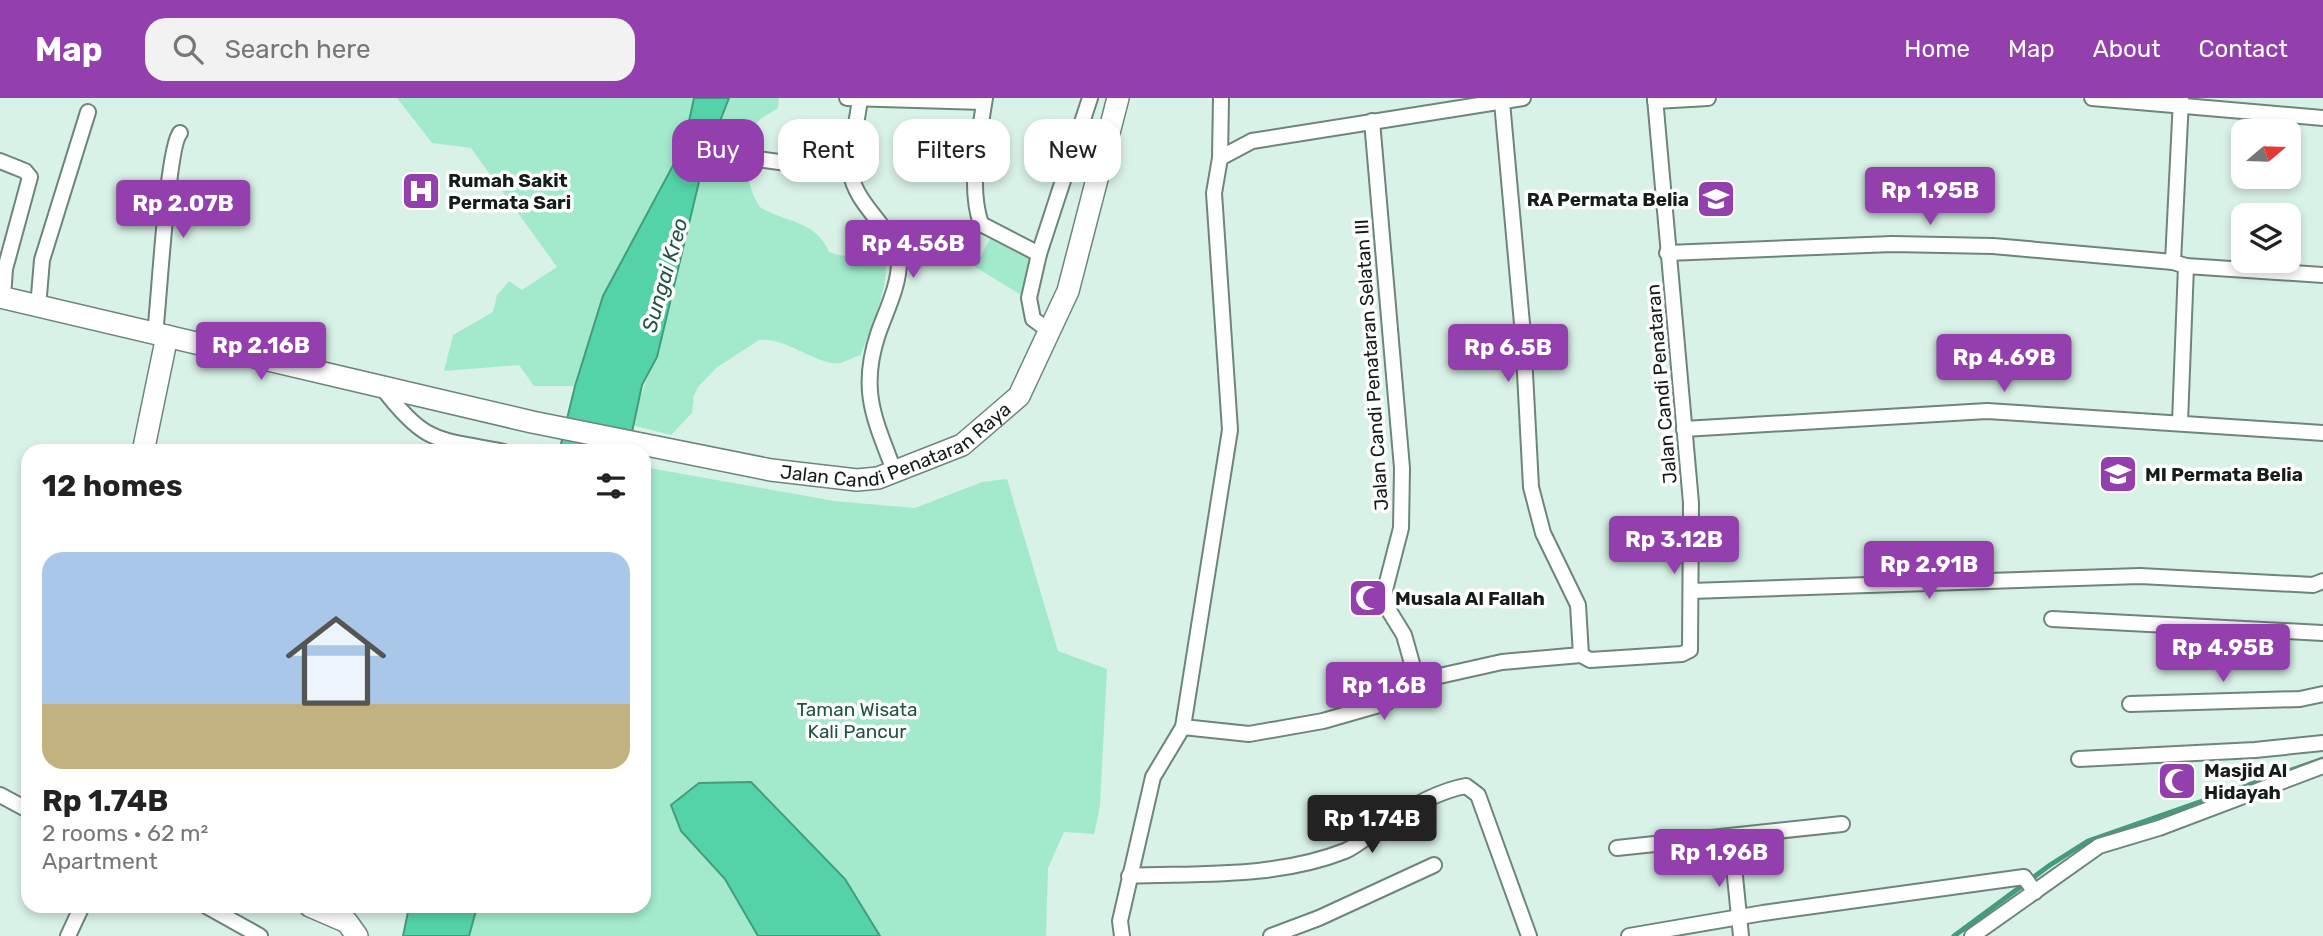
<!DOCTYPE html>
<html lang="en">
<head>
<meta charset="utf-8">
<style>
	:root { --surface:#fff; --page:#f2f2f2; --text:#222; --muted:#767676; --line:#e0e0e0; --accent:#933fad }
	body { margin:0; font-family:Rubik,sans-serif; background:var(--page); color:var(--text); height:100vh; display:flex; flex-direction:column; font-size:26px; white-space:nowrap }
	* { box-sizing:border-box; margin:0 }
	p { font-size:23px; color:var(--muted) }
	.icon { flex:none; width:38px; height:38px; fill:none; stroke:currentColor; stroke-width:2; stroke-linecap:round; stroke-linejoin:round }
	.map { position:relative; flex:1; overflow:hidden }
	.sheet { position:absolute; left:21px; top:346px; width:630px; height:469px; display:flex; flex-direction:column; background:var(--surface); border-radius:21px; box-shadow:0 4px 10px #0003 }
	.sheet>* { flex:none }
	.banner { position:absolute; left:672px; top:21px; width:665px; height:63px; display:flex; gap:14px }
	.needle { width:46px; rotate:71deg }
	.controls { position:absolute; left:2231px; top:21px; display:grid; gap:14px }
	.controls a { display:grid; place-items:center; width:70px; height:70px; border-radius:14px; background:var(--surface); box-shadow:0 4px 10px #0003; font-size:35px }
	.price { position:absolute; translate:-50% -60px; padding:0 16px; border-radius:7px; background:var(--accent); color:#fff; font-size:23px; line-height:46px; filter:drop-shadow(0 2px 4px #0008) }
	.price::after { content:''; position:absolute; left:50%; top:42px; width:21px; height:16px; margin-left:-10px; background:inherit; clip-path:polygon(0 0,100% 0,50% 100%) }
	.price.on { background:#222; color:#fff }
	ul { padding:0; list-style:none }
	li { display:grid; align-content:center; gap:14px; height:371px; padding:0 21px }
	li+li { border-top:2px solid var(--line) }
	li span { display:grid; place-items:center; height:217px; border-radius:21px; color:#555 }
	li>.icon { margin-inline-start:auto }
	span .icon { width:126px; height:126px; fill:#fffc; stroke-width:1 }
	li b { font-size:30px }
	h2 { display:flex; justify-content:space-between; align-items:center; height:84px; padding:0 21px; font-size:30px }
	.chip { padding:0 24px; border-radius:21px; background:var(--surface); box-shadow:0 4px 10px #0003; font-size:24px; line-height:63px }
	.chip.on { background:var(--accent); color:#fff }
	header { display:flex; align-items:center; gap:42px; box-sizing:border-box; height:98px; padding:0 35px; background:var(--accent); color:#fff }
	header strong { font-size:33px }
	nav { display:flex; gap:38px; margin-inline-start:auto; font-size:24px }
	.search { width:490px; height:63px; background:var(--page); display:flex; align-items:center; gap:18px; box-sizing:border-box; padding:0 24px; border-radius:21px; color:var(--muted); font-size:26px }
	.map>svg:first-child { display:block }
	.green { fill:#a3eacd }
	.water { fill:#55d3a8; stroke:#429c7d; stroke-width:2 }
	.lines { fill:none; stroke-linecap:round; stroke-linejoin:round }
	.stream { stroke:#429c7d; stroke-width:5 }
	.street-casing { stroke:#6e857b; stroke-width:18 }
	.secondary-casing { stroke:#6e857b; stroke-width:24 }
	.street { stroke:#fff; stroke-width:14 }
	.secondary { stroke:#fff; stroke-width:21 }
	.labels { text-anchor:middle; stroke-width:7; stroke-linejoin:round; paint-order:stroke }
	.poi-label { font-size:19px; font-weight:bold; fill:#141d19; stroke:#fff; text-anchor:start }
	.street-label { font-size:19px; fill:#141d19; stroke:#fff }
	.park-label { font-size:19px; fill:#205442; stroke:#fff }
	.water-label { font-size:21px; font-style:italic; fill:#225644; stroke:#fff }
</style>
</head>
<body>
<header>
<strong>Map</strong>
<div class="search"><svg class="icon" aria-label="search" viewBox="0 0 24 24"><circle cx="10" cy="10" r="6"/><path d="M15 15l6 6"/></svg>Search here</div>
<nav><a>Home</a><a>Map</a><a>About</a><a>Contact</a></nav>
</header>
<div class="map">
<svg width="2323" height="838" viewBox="0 0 2323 838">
	<rect width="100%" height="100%" fill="#d9f2e7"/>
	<g class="green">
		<path d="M397,0h297l-10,47 -81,151 -29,90h-40l-15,-21 -75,6 9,-36 40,-23 4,-17 12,-14 13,9 35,-23 -86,-119 -39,-5z"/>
		<path d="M729,0h50l-1,10c-7,5 -18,10 -23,17 -16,23 -9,60 5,82 26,16 56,13 69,45 19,7 31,4 48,-4 24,16 -8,83 -16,107 -7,2 -14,6 -21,8 -24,3 -52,-26 -81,-23l-43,28 -18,19 -4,8 -2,18 -21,22 -36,-9c2,-26 11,-46 22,-69l46,-192z"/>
		<path d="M990,141l43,20 -10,37 -48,-29z"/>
		<path d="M644,369l190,34 81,7 67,-26 25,-3 51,172 49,18 -7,137 -6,28 -30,-2 -16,36 -2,68h-577l8,-29 167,-1z"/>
	</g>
	<g class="water">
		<path d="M694,0h35l-26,67 -46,192 -15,28 -14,66 -69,1 16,-66 28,-90 81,-151z"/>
		<path d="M751,684l94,97 35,57h-122l-33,-57 -44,-48 -10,-26 28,-22z"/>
		<path d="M409,809v-1l68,1 -8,29h-66z"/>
	</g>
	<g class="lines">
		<path class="stream" d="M1954,838l96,-71 38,-24 235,-82"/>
		<g class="street-casing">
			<g id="street">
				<path d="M847,0l137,4"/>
				<path d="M860,0c-2,21 -11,54 -9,75 4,33 47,59 48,89 0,24 -13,49 -21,72 -19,57 -3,86 17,139"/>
				<path d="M985,0c-6,39 -17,88 -4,126l58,30"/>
				<path d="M2092,0l231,20"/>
				<path d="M1655,3l53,-3"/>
				<path d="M1502,4l21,233 8,152 12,46 35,72 3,50"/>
				<path d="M1372,23l30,347 -1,60 -16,62 3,19 16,26 9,32 -5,16"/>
				<path d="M1220,60l32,-17 271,-43"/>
				<path d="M758,61l93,13"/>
				<path d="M0,63l25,10 5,6 -25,92 -2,28"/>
				<path d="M1667,155l225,-9 101,2 180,16 13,4 137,9"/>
				<path d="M2173,164l8,-163"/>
				<path d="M38,209l4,-47 46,-148"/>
				<path d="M1051,234l-18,-13 -4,-21 10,-44 51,-156"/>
				<path d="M155,236c4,-31 12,-186 25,-201"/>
				<path d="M384,292c44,57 55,48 120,62"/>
				<path d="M2180,324l6,-156"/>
				<path d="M1684,331l303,-18 336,22"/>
				<path d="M1691,493l449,-15 173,9 10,-4"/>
				<path d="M2052,521l271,14"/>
				<path d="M2130,606l170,-5 23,-5"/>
				<path d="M1183,629l66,7 74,-13 63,-18 22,-20 94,-21 79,-7 9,5 92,-6 8,-4 1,-147 -36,-405"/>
				<path d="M2079,661l176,-9 68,-7"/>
				<path d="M0,697l28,15"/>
				<path d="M1731,739l10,99"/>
				<path d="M1617,750l225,-24"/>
				<path d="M1129,778c73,-3 147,2 216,-25 12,-5 24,-16 35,-24 25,-17 57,-36 86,-41l12,9 51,141"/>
				<path d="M206,808l54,30"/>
				<path d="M68,838l14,-30"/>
				<path d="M1122,838l-2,-15 33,-144 30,-50 47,-297 -16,-237 6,-35 1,-60"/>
				<path d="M1271,838l48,-18 115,-53"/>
				<path d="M1629,838l134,-23 261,-36 11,15"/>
				<path d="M1972,838l127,-90 60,-18 164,-62"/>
			</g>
		</g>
		<g class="secondary-casing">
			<g id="secondary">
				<path id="s1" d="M0,199l532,125 239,48 86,10 21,-2 84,-33 57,-49 49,-105 50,-193"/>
				<path d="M143,354l24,-116"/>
				<path d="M310,808l37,16 10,14"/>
			</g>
		</g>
		<use href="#street" class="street"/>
		<use href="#secondary" class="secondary"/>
	</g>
	<defs>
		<g id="hospital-square" transform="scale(2.0125)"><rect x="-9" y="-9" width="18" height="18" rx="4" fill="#933fad" stroke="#fff"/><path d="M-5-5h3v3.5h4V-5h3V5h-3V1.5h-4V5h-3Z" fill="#fff"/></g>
		<g id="school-square" transform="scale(2.0125)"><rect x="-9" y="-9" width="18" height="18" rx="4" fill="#933fad" stroke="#fff"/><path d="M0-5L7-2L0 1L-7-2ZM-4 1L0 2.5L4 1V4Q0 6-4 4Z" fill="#fff"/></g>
		<g id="mosque-square" transform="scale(2.0125)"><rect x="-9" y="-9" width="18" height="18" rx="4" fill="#933fad" stroke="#fff"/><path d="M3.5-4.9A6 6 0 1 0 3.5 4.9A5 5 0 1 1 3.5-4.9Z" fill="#fff"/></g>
	</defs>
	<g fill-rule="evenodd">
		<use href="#hospital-square" x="421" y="93"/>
		<use href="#school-square" x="1716" y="101"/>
		<use href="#school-square" x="2118" y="376"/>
		<use href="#mosque-square" x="1368" y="500"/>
		<use href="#mosque-square" x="2177" y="683"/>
	</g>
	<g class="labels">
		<g class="poi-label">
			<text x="448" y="89">Rumah Sakit<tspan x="448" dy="22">Permata Sari</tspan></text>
			<text x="1689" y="108" text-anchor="end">RA Permata Belia</text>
			<text x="2145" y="383">MI Permata Belia</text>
			<text x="1395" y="507">Musala Al Fallah</text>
			<text x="2204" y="679">Masjid Al<tspan x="2204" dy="22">Hidayah</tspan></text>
		</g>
		<g class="street-label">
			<text transform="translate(1371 267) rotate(-94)" y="7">Jalan Candi Penataran Selatan III</text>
			<text transform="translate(1661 286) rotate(-95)" y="7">Jalan Candi Penataran</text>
			<text dy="7" stroke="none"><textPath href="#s1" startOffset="924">Jalan Candi Penataran Raya</textPath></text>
		</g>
		<g class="park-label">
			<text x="857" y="618">Taman Wisata<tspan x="857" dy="22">Kali Pancur</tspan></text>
		</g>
		<g class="water-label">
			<text transform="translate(665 177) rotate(-74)" y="7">Sungai Kreo</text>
		</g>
	</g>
</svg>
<div class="controls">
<a><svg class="needle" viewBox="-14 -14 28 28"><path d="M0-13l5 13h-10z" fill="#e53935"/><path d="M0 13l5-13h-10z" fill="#767676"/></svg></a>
<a><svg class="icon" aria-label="layers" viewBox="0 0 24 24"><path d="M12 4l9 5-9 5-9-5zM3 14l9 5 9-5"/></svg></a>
</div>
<b class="price" style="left:1930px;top:129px">Rp 1.95B</b>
<b class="price" style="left:183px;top:142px">Rp 2.07B</b>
<b class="price" style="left:913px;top:182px">Rp 4.56B</b>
<b class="price" style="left:261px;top:284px">Rp 2.16B</b>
<b class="price" style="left:1508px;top:286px">Rp 6.5B</b>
<b class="price" style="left:2004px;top:296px">Rp 4.69B</b>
<b class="price" style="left:1674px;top:478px">Rp 3.12B</b>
<b class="price" style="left:1929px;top:503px">Rp 2.91B</b>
<b class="price" style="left:2223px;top:586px">Rp 4.95B</b>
<b class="price" style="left:1384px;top:624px">Rp 1.6B</b>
<b class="price on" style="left:1372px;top:757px">Rp 1.74B</b>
<b class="price" style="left:1719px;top:791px">Rp 1.96B</b>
<div class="banner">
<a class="chip on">Buy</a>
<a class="chip">Rent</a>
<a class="chip">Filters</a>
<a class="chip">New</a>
</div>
<section class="sheet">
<h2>12 homes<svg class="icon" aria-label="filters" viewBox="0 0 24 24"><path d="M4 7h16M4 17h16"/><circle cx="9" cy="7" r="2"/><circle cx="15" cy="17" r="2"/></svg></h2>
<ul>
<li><span style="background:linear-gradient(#a9c7e8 70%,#c2b280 0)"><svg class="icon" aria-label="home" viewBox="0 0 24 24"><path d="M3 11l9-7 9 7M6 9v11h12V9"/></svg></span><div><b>Rp 1.74B</b><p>2 rooms · 62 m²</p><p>Apartment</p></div></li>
</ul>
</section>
</div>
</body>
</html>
